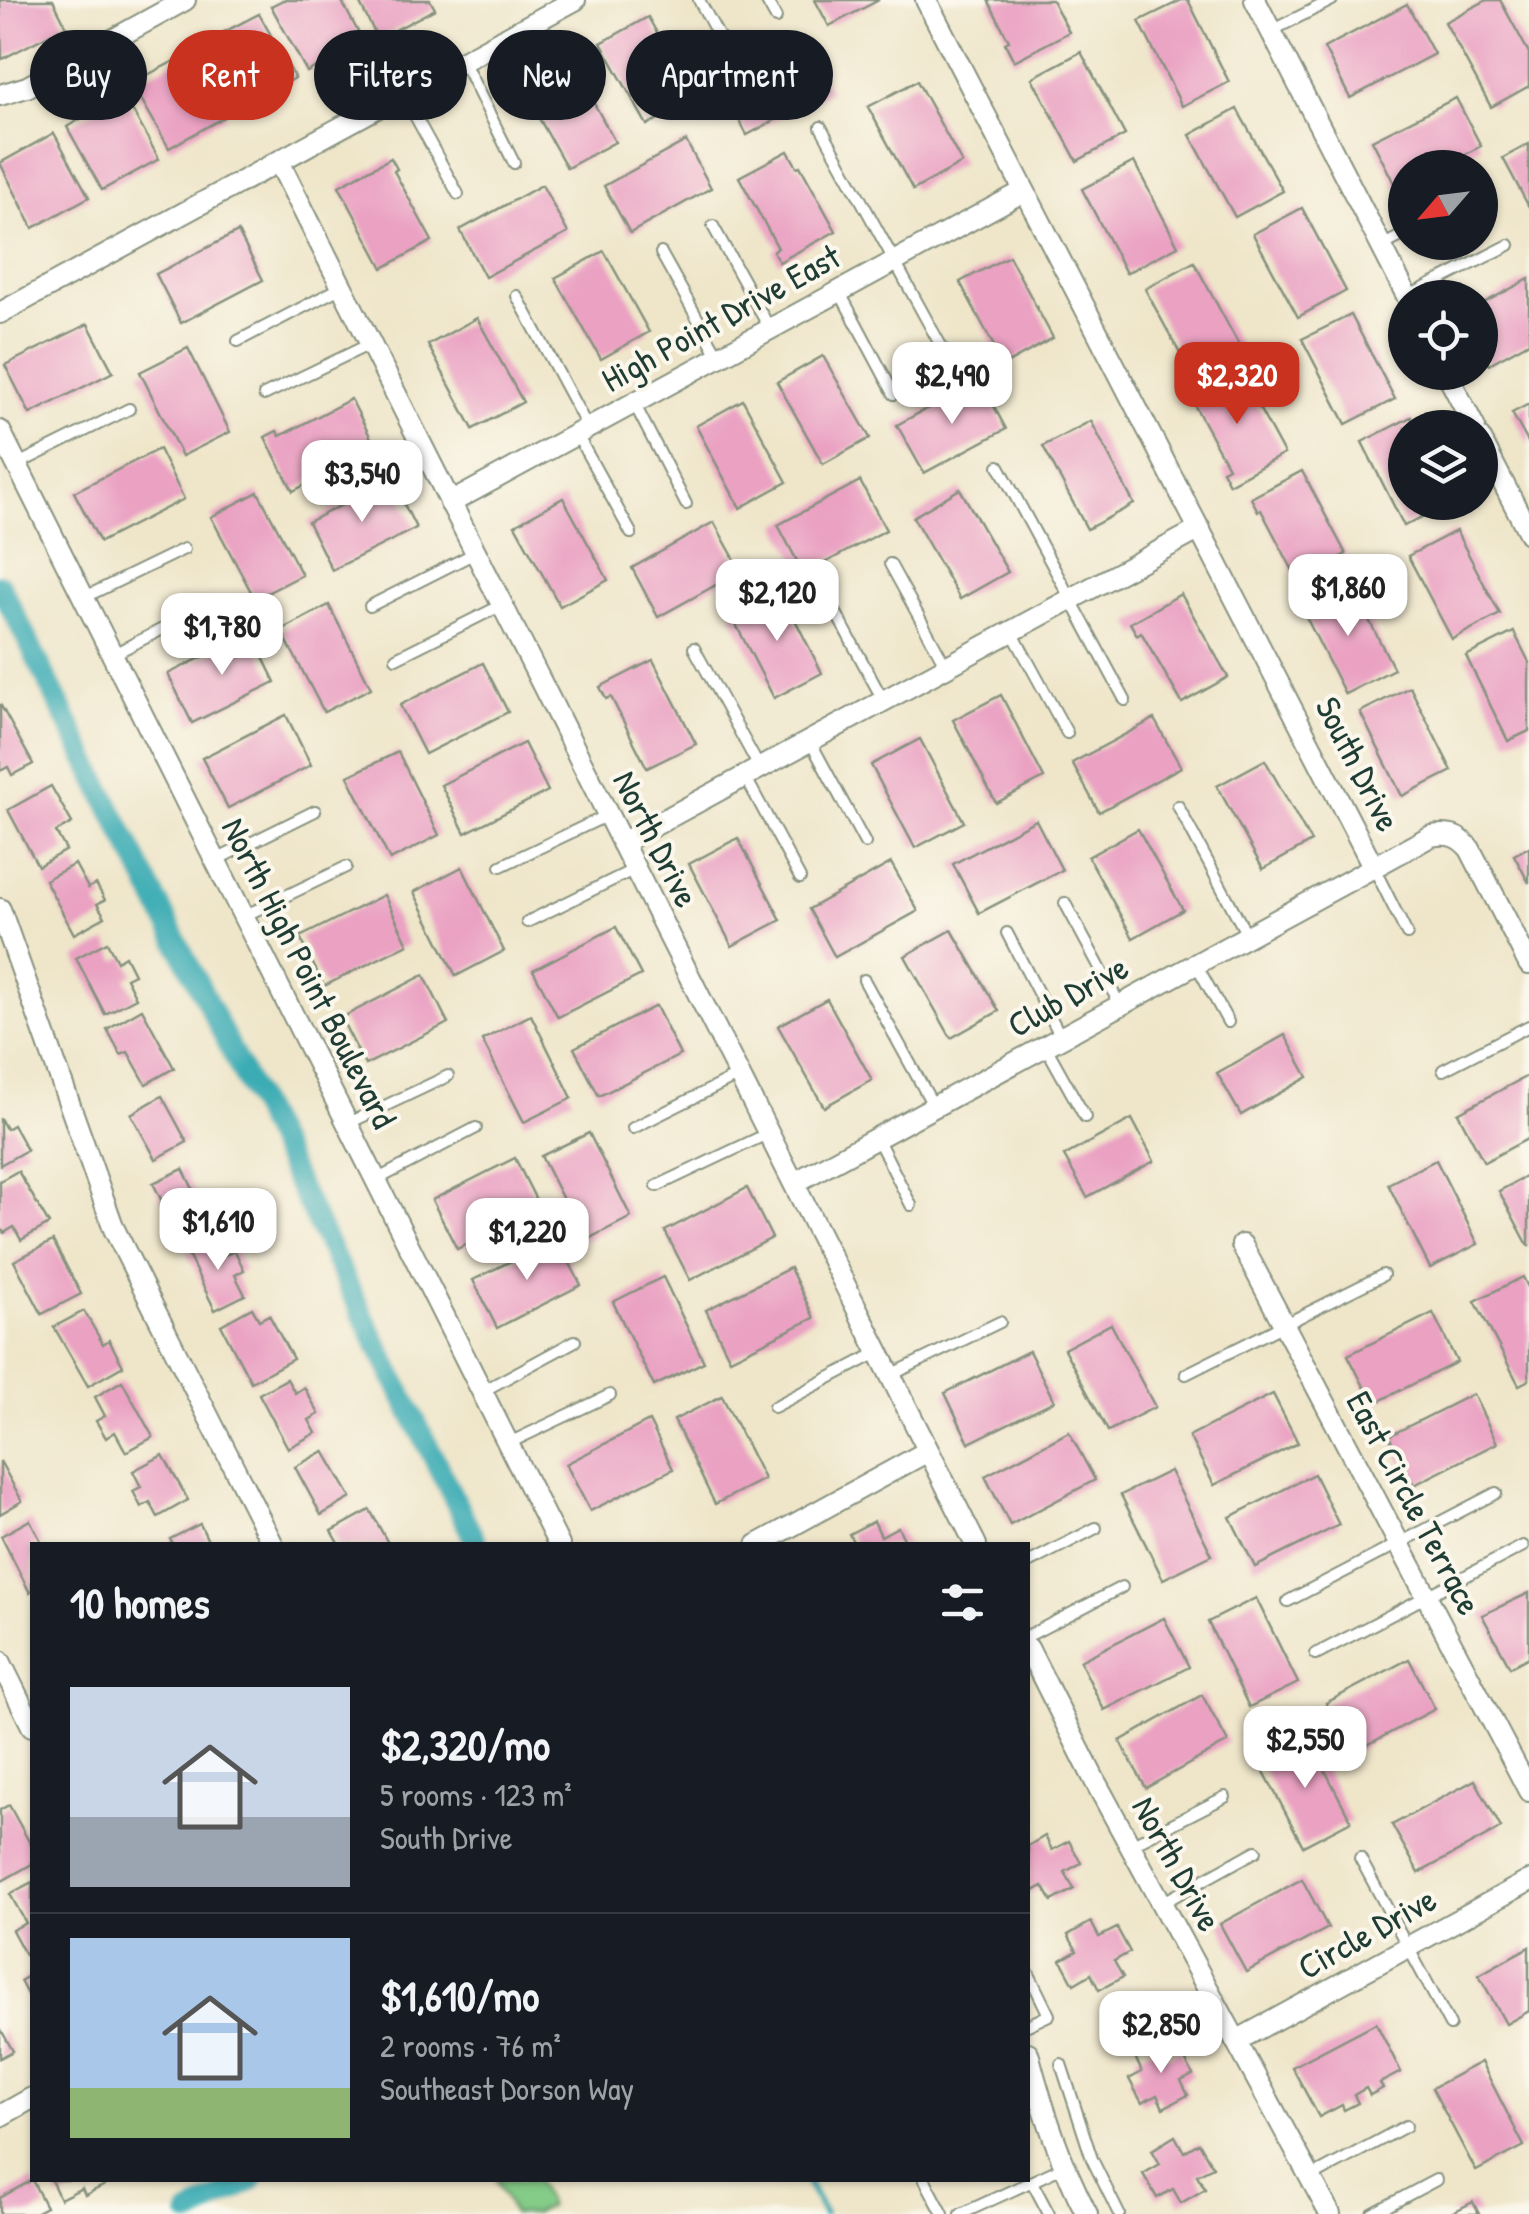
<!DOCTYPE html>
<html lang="en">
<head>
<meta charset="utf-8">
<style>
	:root { --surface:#171b24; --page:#20242c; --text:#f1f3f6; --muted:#9ea1a6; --line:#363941; --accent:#c8321e }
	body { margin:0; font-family:"Patrick Hand",sans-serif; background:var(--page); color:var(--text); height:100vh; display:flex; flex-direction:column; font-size:38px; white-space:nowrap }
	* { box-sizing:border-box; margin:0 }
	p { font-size:32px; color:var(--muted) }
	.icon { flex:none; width:55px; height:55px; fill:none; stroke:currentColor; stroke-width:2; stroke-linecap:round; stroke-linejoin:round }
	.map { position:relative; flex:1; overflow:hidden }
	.panel { position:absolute; left:30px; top:1542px; width:1000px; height:640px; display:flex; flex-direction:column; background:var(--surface); border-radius:0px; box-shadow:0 2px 8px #0004 }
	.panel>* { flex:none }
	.hud { position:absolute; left:30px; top:30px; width:1000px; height:90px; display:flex; gap:20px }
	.needle { width:65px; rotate:242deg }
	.buttons { position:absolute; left:1388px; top:150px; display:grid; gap:20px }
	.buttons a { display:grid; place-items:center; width:110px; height:110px; border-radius:50%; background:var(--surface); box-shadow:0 2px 8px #0004; font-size:50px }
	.price { position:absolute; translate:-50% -85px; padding:0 22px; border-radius:20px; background:#fff; color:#222; font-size:32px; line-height:65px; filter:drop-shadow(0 2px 5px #0008) }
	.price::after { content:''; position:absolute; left:50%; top:60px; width:30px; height:22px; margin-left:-15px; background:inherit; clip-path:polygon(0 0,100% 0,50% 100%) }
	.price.selected { background:var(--accent); color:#fff }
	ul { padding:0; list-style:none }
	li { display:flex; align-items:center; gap:30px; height:250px; padding:0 40px }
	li+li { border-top:2px solid var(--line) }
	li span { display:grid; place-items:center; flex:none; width:280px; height:200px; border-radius:0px; color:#555 }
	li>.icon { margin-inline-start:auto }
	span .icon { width:120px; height:120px; fill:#fffc; stroke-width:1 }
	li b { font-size:42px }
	h2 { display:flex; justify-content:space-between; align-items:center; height:120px; padding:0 40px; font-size:42px }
	.tag { padding:0 35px; border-radius:45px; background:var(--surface); box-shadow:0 2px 8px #0004; font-size:35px; line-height:90px }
	.tag.selected { background:var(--accent); color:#fff }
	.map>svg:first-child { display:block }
	.green { fill:#85cc88; stroke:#52845e; stroke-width:2.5 }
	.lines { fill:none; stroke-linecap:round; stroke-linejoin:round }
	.stream { stroke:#3bacb4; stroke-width:6 }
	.canal { stroke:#3bacb4; stroke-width:22 }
	.building { fill:#eaa1c2 }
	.lane-casing { stroke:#87927f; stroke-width:14 }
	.street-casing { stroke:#87927f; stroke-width:24 }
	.lane { stroke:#fff; stroke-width:10 }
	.street { stroke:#fff; stroke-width:20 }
	.labels { text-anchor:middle; stroke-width:8; stroke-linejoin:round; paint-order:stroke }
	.street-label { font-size:35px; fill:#1f3d34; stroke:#fbf7ec }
</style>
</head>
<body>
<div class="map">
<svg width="1529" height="2214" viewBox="0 0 1529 2214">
	<rect width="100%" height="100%" fill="#fbf7ec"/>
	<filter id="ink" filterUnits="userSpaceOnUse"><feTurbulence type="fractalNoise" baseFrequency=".01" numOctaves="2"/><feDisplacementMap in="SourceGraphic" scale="20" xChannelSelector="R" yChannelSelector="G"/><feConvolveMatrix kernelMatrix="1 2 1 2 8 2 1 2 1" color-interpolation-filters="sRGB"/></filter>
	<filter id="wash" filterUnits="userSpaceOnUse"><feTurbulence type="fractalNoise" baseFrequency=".0048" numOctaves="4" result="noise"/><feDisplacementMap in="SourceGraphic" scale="40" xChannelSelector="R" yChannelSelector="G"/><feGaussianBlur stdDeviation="2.25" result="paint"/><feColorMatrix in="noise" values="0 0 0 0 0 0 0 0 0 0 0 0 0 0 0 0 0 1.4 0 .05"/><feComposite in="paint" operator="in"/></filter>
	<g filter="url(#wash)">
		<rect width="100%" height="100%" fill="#efe6ca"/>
		<path class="green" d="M496,2180h40l13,26 -16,8h-20z"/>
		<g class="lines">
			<path class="stream" d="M806,2180l18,34"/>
			<g class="canal">
				<path d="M0,585l477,960"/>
				<path d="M190,2214l62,-34"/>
			</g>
		</g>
		<g id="blocks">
			<g class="building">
				<path d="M0,0h53l13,26 -64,33z"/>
				<path d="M283,0h58l22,41 -56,31 -36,-66z"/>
				<path d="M358,0h72l5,9 -57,30z"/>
				<path d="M815,0h64l-50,26z"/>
				<path d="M988,0h64l17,32 -55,29 -9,-18 4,-2z"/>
				<path d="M1182,0h6l41,82 -47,24 -43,-85z"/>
				<path d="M1487,0h13l29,53v33l-38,21 -46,-85z"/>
				<path d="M1407,4l27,50 -84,44 -26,-50z"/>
				<path d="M259,14l36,64 -57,32 -37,-66z"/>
				<path d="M648,17l46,82 -47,26 -46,-82z"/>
				<path d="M805,43l25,48 -83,44 -26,-49z"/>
				<path d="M1081,52l44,83 -48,26 -45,-83z"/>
				<path d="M190,53l36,63 -57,32 -37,-65z"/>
				<path d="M570,59l45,83 -48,26 -46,-82z"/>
				<path d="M917,81l45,82 -49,27 -45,-83z"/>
				<path d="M123,93l36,66 -57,31 -35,-63z"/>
				<path d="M1456,98l25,48 -42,22h-34v16l-8,5 -25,-49z"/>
				<path d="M1237,109l46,82 -48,26 -45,-82z"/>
				<path d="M54,133l35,64 -56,31 -33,-65z"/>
				<path d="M686,141l25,47 -81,45 -26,-47z"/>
				<path d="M1529,144v63l-26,-49z"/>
				<path d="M788,151l9,16 3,-1 36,65 -57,31 -6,-11 5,-3 -39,-71z"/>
				<path d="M391,158l6,11 -3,2 38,70 -49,27 -44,-82z"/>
				<path d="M1134,162l44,84 -52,27 -44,-84z"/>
				<path d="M542,185l26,48 -83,44 -25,-47z"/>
				<path d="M1302,208l44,83 -48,26 -45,-83z"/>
				<path d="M238,232l25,48 -82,43 -25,-49z"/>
				<path d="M604,251l45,81 -48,27 -46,-81z"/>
				<path d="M1009,256l44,82 -49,27 -44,-83z"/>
				<path d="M1194,262l45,83 -49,27 -45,-83z"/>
				<path d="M1529,279v63l-40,22 -9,-17v-42z"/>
				<path d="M1351,315l44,84 -49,25 -44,-85z"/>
				<path d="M477,318l46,84 -50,27 -45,-84z"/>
				<path d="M88,324l25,48 -83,42 -25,-49z"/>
				<path d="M188,348l42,84 -48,24 -42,-84z"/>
				<path d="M823,356l47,82 -47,26 -46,-82z"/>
				<path d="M1239,371l45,83 -55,30 -7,-14 6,-3 -38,-70z"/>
				<path d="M980,380l26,49 -82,44 -27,-48z"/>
				<path d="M351,399l25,49 -83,43 -28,-54 12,-6 3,5z"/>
				<path d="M743,400l44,82 -47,26 -44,-82z"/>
				<path d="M1529,404v40l-17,-31z"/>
				<path d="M1411,417l5,11h-11v74h46l-47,24 -42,-84z"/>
				<path d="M1091,421l43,83 -47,25 -44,-83z"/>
				<path d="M159,449l25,50 -84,43 -26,-50z"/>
				<path d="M1302,471l44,83 -48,26 -37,-70 -3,1 -7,-13z"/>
				<path d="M392,480l24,48 -84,42 -24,-48z"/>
				<path d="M860,481l26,49 -82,44 -26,-49z"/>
				<path d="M960,489l48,83 -48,27 -47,-82z"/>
				<path d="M258,492l44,83 -47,24 -44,-82z"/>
				<path d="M563,498l45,82 -48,26 -45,-81z"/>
				<path d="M714,522l27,49 -83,46 -26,-49z"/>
				<path d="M1456,531l44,83 -48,25 -44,-83z"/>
				<path d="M1351,585l43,84 -49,25 -43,-85z"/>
				<path d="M780,590l42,83 -48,25 -43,-83z"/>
				<path d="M1181,594l47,83 -46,26 -41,-71 -4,3 -7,-12z"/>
				<path d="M329,605l42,83 -47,24 -43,-82z"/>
				<path d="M1514,632l15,30v69l-21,10 -42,-85z"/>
				<path d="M251,633l24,49 -83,41 -24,-49z"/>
				<path d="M653,660l43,84 -49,24 -36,-71 -5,2 -6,-12z"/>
				<path d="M483,663l25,49 -83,42 -25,-49z"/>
				<path d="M1410,687l42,84 -50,25 -42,-84z"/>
				<path d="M1001,695l43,83 -48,25 -43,-83z"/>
				<path d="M0,704l33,60 -21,11 -4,-8 -8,4z"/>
				<path d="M286,715l25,50 -83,43 -26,-50z"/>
				<path d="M1154,719l27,48 -82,45 -27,-49z"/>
				<path d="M920,739l44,83 -49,26 -44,-83z"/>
				<path d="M524,743l24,48 -83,42 -24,-48z"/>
				<path d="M398,752l41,83 -49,25 -42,-84z"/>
				<path d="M1265,760l46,82 -48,27 -46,-83z"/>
				<path d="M51,786l21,37 -16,9 10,18 -28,16 -30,-56z"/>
				<path d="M1036,820l26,50 -83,43 -26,-49z"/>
				<path d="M1138,829l45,81 -50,28 -45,-81z"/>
				<path d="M738,838l43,82 -49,26 -43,-82z"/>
				<path d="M1529,847v36l-15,-28z"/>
				<path d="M891,863l27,48 -83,46 -26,-48z"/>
				<path d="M75,864l13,24 8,-4 9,16 -8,4 8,13 -31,17 -29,-54z"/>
				<path d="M462,867l42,84 -48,25 -42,-84z"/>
				<path d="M384,895l24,49 -84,42 -24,-49z"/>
				<path d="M616,927l25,48 -83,42 -25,-47z"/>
				<path d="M952,930l47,81 -48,27 -46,-82z"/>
				<path d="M107,942l10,19 8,-5 9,18 -8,4 10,20 -31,16 -29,-56z"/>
				<path d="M424,975l24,48 -83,42 -24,-47z"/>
				<path d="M827,999l45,81 -48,27 -46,-81z"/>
				<path d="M656,1006l24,49 -81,41 -25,-48z"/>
				<path d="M142,1009l32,59 -28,16 -18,-32 -7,3 -14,-26z"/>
				<path d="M531,1015l41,83 -48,24 -42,-82z"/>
				<path d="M1285,1035l23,42 -67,38 -24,-42z"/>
				<path d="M1529,1075v63l-45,24 -26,-49z"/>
				<path d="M162,1096l25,46 -31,17 -25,-45z"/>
				<path d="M0,1118l6,11 7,-4 14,25 -27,15z"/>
				<path d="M1132,1119l22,42 -67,36 -23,-41z"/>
				<path d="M589,1133l42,84 -47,24 -43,-85z"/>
				<path d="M515,1158l25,50 -83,41 -25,-49z"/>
				<path d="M1436,1160l42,84 -48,24 -42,-84z"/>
				<path d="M183,1169l29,58 -30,14 -29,-58z"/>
				<path d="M18,1171l31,53 -28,16 -7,-13 -10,6 -4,-7v-45z"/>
				<path d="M1529,1175v72l-30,-56z"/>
				<path d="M747,1188l25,50 -82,42 -25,-49z"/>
				<path d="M557,1238l24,47 -84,43 -24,-48z"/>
				<path d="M216,1239l9,16 10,-4 9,19 -9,5 10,20 -30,15 -28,-57z"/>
				<path d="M53,1241l28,53 -39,20 -28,-53z"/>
				<path d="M790,1268l24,50 -84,41 -24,-49z"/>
				<path d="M663,1277l41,85 -50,24 -41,-84z"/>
				<path d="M1523,1277l6,12v91l-10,5 -44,-84z"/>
				<path d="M252,1308l7,12 10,-5 24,44 -42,23 -30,-57z"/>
				<path d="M84,1311l19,33 6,-4 14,26 -35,20 -34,-59z"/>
				<path d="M1433,1313l24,49 -84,42 -25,-49z"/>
				<path d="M1111,1324l44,83 -47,24 -44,-82z"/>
				<path d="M1029,1351l25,50 -85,42 -24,-50z"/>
				<path d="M287,1379l8,14 9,-6 15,27 -10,6 7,13 -28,15 -29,-54z"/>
				<path d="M122,1381l31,56 -27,15 -11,-20 -9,6 -10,-17 9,-5 -10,-19z"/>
				<path d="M1273,1394l25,49 -84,42 -25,-49z"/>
				<path d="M1473,1394l24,49 -83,42 -25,-49z"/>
				<path d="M722,1396l42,83 -49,25 -41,-84z"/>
				<path d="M649,1421l24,48 -83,42 -24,-47z"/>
				<path d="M1069,1432l26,48 -85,45 -25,-49z"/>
				<path d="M324,1451l27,47 -30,17 -26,-48z"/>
				<path d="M163,1455l25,45 -30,17 -8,-15 -9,5 -8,-16 8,-4 -8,-16z"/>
				<path d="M0,1461l22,40 -22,13z"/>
				<path d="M1170,1471l42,84 -49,24 -42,-84z"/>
				<path d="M1314,1474l25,51 -84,42 -25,-50z"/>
				<path d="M370,1510l19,35h-49l-8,-14z"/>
				<path d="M30,1520l13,25h-11v46l-2,2 -29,-57z"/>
				<path d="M874,1521l7,15 17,-9 9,18h-52l-6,-11z"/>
				<path d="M200,1524l10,21h-37l-3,-6z"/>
				<path d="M1529,1593v64l-19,10 -28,-52z"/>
				<path d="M1256,1598l42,85 -49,24 -41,-85z"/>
				<path d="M1164,1618l25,49 -85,43 -24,-49z"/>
				<path d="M1409,1659l26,50 -83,44 -26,-50z"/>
				<path d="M1202,1695l26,47 -82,46 -26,-47z"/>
				<path d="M1308,1737l43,84 -48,25 -44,-84z"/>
				<path d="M1475,1780l26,48 -82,45 -27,-48z"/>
				<path d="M9,1805l23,42v17l-32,18v-72z"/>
				<path d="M1045,1836l7,14 17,-9 12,22 -16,9 9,17 -22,12 -9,-15 -15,8v-48z"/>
				<path d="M1302,1879l26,49 -82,44 -26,-48z"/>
				<path d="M32,1882v71l-6,3 -14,-26 14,-7 -16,-29z"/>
				<path d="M1091,1922l8,15 18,-9 13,24 -16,9 9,16 -24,13 -8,-16 -17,10 -13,-24 16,-9 -9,-16z"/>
				<path d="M1529,1947v64l-23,13 -27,-49z"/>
				<path d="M32,1974v30l-12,-23z"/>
				<path d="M1376,2023l25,49 -21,11 3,5 -13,7 -4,-7 -12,7 4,8 -14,7 -2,-5 -23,12 -27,-50z"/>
				<path d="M0,2028l13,23 -13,7z"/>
				<path d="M1159,2044l7,13 14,-7 13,25 -12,6 7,14 -25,13 -6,-13 -15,8 -13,-24 13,-7 -7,-15z"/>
				<path d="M1481,2062l43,84 -48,25 -44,-83z"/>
				<path d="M1175,2136l9,16 15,-9 14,24 -16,8 8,14 -24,14 -8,-14 -16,9 -14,-24 17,-10 -8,-14z"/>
				<path d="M32,2180l14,27 -13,7h-33v-16z"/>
				<path d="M51,2180h52l2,5 -20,10 -3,-7 -22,11z"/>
				<path d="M1473,2202l6,12h-30z"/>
			</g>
		</g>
	</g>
	<g filter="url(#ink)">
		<use href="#blocks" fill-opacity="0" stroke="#87927f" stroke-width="2.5"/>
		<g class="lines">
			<g class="lane-casing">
				<g id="lane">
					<path d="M699,0l27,50"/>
					<path d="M766,0l10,18"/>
					<path d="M1271,31l61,-31"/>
					<path d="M463,61l51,102"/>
					<path d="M403,94l55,100"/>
					<path d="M821,127l131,239"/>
					<path d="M1480,195l5,-2"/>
					<path d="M713,226l57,103"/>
					<path d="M1382,246l23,-12"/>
					<path d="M661,253l58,104"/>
					<path d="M839,291l55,103"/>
					<path d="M517,296l71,132"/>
					<path d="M1407,297l102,-52"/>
					<path d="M238,341l104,-54"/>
					<path d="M264,395l106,-51"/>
					<path d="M634,403l52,101"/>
					<path d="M577,435l54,98"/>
					<path d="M18,464l111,-55"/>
					<path d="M999,466l126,234"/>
					<path d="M890,564l56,102"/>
					<path d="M827,596l56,104"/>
					<path d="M85,597l99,-48"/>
					<path d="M370,606l105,-53"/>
					<path d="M1012,632l55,101"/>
					<path d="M694,648l65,119"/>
					<path d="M112,655l99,-51"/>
					<path d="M396,658l106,-53"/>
					<path d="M810,741l55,102"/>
					<path d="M745,776l55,102"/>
					<path d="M1178,806l69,129"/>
					<path d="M216,860l99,-49"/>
					<path d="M501,866l107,-51"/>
					<path d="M1374,868l33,66"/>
					<path d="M1065,903l55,102"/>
					<path d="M244,916l102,-49"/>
					<path d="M527,922l108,-53"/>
					<path d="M1007,933l54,104"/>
					<path d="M1196,964l32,58"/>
					<path d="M864,980l70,127"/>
					<path d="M1046,1047l39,70"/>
					<path d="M1443,1070l86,-44"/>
					<path d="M349,1123l99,-47"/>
					<path d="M633,1128l106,-53"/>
					<path d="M877,1138l34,67"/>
					<path d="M376,1180l100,-52"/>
					<path d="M657,1186l112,-53"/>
					<path d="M1186,1374l197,-99"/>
					<path d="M891,1375l109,-53"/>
					<path d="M483,1391l92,-50"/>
					<path d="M774,1407l105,-55"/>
					<path d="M509,1443l101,-48"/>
					<path d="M1028,1563l68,-35"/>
					<path d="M1288,1601l208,-108"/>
					<path d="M1028,1636l94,-49"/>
					<path d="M1316,1654l207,-108"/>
					<path d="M1131,1845l94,-48"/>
					<path d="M1360,1858l90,167"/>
					<path d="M1162,1903l94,-52"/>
					<path d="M1028,1972l21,43 -21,10"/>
					<path d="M1061,2064l31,95 27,55"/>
					<path d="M1311,2177l95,-51"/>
					<path d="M925,2180l18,34"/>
					<path d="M1032,2182l17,32"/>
					<path d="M961,2214l102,-47"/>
					<path d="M1372,2214l64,-34"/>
				</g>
			</g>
			<g class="street-casing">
				<g id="street">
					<path d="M926,0l447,866"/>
					<path d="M1255,0l153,298"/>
					<path d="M0,95l27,-8 158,-87"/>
					<path d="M279,162l697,1383"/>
					<path d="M0,313l575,-313"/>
					<path d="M1446,372l29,56"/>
					<path d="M0,431l559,1114"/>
					<path d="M1480,438l49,95"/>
					<path d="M450,503l574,-312"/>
					<path d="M622,843l578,-314"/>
					<path d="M0,909l114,320 159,316"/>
					<path d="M794,1183l637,-347c18,-3 27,-1 39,13l59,115"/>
					<path d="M1242,1245l287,546"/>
					<path d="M757,1545l171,-94"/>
					<path d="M1028,1648l67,133 235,433"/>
					<path d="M0,1661l32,65"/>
					<path d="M1236,2041l293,-160"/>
					<path d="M1028,2053c15,57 32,109 59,161"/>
					<path d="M0,2116l32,-18"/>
				</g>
			</g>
			<use href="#lane" class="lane"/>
			<use href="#street" class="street"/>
		</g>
	</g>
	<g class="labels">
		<g class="street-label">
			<text transform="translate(721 318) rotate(-29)" y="12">High Point Drive East</text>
			<text transform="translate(1358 764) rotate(63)" y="12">South Drive</text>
			<text transform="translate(656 839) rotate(63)" y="12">North Drive</text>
			<text transform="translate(309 973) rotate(63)" y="12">North High Point Boulevard</text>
			<text transform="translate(1068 996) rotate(-29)" y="12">Club Drive</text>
			<text transform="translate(1414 1503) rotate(62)" y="12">East Circle Terrace</text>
			<text transform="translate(1177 1864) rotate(61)" y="12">North Drive</text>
			<text transform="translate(1367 1933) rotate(-29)" y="12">Circle Drive</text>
		</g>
	</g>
</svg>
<div class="buttons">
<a><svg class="needle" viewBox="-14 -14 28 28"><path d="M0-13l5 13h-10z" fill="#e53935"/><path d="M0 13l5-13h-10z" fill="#9ea1a6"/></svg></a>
<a><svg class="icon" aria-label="locate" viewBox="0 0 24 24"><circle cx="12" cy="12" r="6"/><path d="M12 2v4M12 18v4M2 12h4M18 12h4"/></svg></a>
<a><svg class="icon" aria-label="layers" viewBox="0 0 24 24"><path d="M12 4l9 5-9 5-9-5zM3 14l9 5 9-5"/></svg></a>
</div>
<b class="price" style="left:952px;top:427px">$2,490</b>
<b class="price selected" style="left:1237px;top:427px">$2,320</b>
<b class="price" style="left:362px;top:525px">$3,540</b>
<b class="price" style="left:1348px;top:639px">$1,860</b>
<b class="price" style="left:777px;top:644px">$2,120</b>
<b class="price" style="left:222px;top:678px">$1,780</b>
<b class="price" style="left:218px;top:1273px">$1,610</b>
<b class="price" style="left:527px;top:1283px">$1,220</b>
<b class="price" style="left:1305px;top:1791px">$2,550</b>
<b class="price" style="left:1161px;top:2076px">$2,850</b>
<div class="hud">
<a class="tag">Buy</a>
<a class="tag selected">Rent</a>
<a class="tag">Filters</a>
<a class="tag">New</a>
<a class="tag">Apartment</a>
</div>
<section class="panel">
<h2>10 homes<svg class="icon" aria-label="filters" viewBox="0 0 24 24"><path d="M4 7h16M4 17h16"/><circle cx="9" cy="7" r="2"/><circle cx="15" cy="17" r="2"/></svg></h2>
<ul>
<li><span style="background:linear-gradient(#c9d6e8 65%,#9aa5b1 0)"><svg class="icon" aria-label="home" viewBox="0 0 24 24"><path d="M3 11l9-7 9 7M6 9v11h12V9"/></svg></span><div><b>$2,320/mo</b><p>5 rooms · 123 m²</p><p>South Drive</p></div></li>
<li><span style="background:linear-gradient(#a9c7e8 75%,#8fb573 0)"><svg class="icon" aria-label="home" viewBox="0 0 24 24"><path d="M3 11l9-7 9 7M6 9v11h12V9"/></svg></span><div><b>$1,610/mo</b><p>2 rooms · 76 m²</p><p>Southeast Dorson Way</p></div></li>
</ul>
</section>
</div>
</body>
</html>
